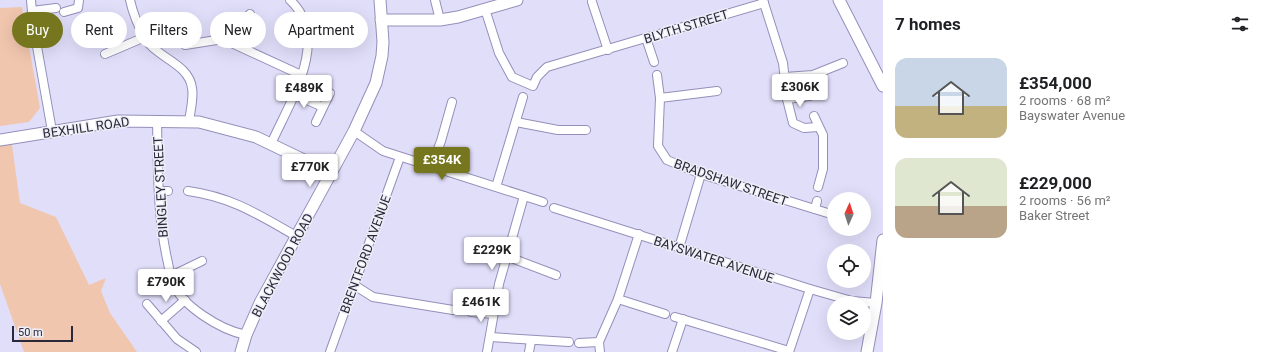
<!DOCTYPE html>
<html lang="en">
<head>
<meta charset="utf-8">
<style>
	:root { --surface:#fff; --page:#f6f6f6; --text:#202124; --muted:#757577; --accent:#75761d }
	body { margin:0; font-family:Roboto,sans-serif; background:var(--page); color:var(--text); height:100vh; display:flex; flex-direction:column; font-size:15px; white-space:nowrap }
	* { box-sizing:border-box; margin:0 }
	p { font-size:13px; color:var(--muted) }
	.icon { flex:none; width:22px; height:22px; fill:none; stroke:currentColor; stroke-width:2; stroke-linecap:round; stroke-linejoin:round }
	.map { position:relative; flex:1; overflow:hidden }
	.side { display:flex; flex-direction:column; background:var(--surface); width:380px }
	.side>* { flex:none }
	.banner { position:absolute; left:12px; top:12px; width:380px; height:36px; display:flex; gap:8px }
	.needle { width:26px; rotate:3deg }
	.fabs { position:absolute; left:827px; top:192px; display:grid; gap:8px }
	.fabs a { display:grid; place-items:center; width:44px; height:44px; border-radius:50%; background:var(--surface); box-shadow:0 4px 16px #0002; font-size:20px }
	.scale { position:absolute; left:12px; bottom:10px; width:61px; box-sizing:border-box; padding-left:4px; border:2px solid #2a2839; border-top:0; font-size:11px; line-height:14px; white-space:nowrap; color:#2a2839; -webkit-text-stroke:3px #eeeef7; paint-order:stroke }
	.price { position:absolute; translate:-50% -34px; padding:0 9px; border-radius:4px; background:#fff; color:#222; font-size:13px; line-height:26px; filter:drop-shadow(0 1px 2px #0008) }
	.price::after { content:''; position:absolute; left:50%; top:24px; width:12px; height:9px; margin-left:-6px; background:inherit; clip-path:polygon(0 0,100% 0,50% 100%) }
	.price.selected { background:var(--accent); color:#fff }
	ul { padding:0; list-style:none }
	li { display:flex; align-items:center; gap:12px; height:100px; padding:0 12px }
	li span { display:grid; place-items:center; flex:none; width:112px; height:80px; border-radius:12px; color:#555 }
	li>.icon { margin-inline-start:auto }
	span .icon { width:48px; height:48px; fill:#fffc; stroke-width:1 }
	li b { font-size:17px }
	h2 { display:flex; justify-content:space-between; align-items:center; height:48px; padding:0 12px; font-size:17px }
	.chip { padding:0 14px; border-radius:18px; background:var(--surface); box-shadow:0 4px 16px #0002; font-size:14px; line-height:36px }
	.chip.selected { background:var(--accent); color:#fff }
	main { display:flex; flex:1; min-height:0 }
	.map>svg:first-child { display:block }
	.green { fill:#f1c6af }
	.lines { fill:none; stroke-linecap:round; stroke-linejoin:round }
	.minor-casing { stroke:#948fb9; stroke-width:10 }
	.tertiary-casing { stroke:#948fb9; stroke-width:13 }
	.minor { stroke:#fff; stroke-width:8 }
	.tertiary { stroke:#fff; stroke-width:11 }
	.labels { text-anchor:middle; stroke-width:3; stroke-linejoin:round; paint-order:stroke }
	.street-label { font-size:13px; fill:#2a2839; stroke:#eeeef7 }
</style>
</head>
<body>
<main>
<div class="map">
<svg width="883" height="352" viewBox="0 0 883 352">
	<rect width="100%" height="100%" fill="#e1defa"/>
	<g class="green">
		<path d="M22,7l18,101 -11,14 -29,4v-118z"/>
		<path d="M0,145h12l8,58 36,14 33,68 17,-7 -5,13 9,22 27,39h-113l-24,-68z"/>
	</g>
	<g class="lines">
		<g class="minor-casing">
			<g id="minor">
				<path d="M31,0l2,24 19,107"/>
				<path d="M130,0c3,14 9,28 16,40 12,18 43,24 46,48 2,10 -2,24 -3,34"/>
				<path d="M435,0l5,20"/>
				<path d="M763,0l20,63 4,36 6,24 11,5 14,-1"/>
				<path d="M592,2l16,48"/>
				<path d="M485,9l14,44 13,24 21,9 4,-9 10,-10 217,-64"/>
				<path d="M32,11l24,-3"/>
				<path d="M64,12l14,-4 1,-8"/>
				<path d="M646,38l8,24"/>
				<path d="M223,39l27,-25"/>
				<path d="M185,45l38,-6 78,36"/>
				<path d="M105,54l40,-17"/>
				<path d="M657,75l3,23 -2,48 9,14 34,14 133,41"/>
				<path d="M785,77l28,-2 30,-12"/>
				<path d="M293,94l30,13"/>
				<path d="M660,98l57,-7"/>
				<path d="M787,99l23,-3"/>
				<path d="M814,116l9,19v34l-5,18"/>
				<path d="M157,120c1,48 0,96 11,143 1,6 2,12 4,18 9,25 49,49 74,54"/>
				<path d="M316,122l14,-29"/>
				<path d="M516,122l42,8h28"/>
				<path d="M354,131l29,20 160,51"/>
				<path d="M271,144c18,-41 61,-105 19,-144"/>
				<path d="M431,167l10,-26 11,-39"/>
				<path d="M496,187l27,-90"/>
				<path d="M159,191h9"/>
				<path d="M188,191c44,6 71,24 108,45"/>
				<path d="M554,208l256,81 42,12 24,2"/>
				<path d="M815,209l2,-8"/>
				<path d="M679,248l22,-74"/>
				<path d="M506,256l50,19"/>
				<path d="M171,276l31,-15"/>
				<path d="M354,285l19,12 80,13"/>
				<path d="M618,299l47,15"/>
				<path d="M147,304l30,35 19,13"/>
				<path d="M471,312l22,2"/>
				<path d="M675,317l114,34"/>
				<path d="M161,321l24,-21"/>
				<path d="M490,337l79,5"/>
				<path d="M579,343l20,-1"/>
				<path d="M330,352l70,-195"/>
				<path d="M487,352l12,-68 25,-88"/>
				<path d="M529,352l2,-11"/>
				<path d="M600,352l-1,-10 19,-43 21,-65"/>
				<path d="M672,352l11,-33"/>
				<path d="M789,352l21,-63"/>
			</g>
		</g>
		<g class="tertiary-casing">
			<g id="tertiary">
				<path d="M839,0l44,86"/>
				<path d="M381,20h59l18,-3 59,-17"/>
				<path d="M0,140l118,-19 81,1 57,15 75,36"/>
				<path d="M241,352l5,-17 14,-32 94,-172 22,-48 6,-27 1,-14 -3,-42"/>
				<path d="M867,352l9,-49 7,-63"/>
			</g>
		</g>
		<use href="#minor" class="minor"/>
		<use href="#tertiary" class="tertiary"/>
	</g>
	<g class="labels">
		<g class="street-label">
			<text transform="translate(686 26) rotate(-17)" y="5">BLYTH STREET</text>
			<text transform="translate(86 127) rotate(-8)" y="5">BEXHILL ROAD</text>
			<text transform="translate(731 182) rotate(19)" y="5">BRADSHAW STREET</text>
			<text transform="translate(160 187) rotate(-93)" y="5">BINGLEY STREET</text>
			<text transform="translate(365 254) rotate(-70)" y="5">BRENTFORD AVENUE</text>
			<text transform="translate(714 259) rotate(18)" y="5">BAYSWATER AVENUE</text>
			<text transform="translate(282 265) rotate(-62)" y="5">BLACKWOOD ROAD</text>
		</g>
	</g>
</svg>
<div class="fabs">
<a><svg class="needle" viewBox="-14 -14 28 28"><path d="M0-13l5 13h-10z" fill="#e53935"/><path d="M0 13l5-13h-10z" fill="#757577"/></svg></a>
<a><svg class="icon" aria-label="locate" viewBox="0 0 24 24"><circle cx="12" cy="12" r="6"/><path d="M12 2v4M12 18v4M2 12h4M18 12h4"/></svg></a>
<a><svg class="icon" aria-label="layers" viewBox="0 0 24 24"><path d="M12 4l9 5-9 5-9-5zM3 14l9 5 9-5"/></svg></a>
</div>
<div class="scale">50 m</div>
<b class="price" style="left:800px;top:108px">£306K</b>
<b class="price" style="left:304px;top:109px">£489K</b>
<b class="price selected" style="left:442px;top:181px">£354K</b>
<b class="price" style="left:310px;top:188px">£770K</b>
<b class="price" style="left:492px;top:271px">£229K</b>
<b class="price" style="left:166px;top:303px">£790K</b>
<b class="price" style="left:481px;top:323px">£461K</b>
<div class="banner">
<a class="chip selected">Buy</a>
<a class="chip">Rent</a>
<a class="chip">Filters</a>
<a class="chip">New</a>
<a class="chip">Apartment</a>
</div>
</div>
<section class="side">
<h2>7 homes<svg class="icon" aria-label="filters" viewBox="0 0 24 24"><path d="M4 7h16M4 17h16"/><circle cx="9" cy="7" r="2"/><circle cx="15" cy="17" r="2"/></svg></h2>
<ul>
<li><span style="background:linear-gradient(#c9d6e8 60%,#c2b280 0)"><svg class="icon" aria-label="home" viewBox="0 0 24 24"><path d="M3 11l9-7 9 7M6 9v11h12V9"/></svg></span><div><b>£354,000</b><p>2 rooms · 68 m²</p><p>Bayswater Avenue</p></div></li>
<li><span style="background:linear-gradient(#dfe7d0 60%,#b9a48a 0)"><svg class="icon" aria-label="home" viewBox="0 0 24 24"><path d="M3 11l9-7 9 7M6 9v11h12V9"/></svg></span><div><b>£229,000</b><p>2 rooms · 56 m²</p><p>Baker Street</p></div></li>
</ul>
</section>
</main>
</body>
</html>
